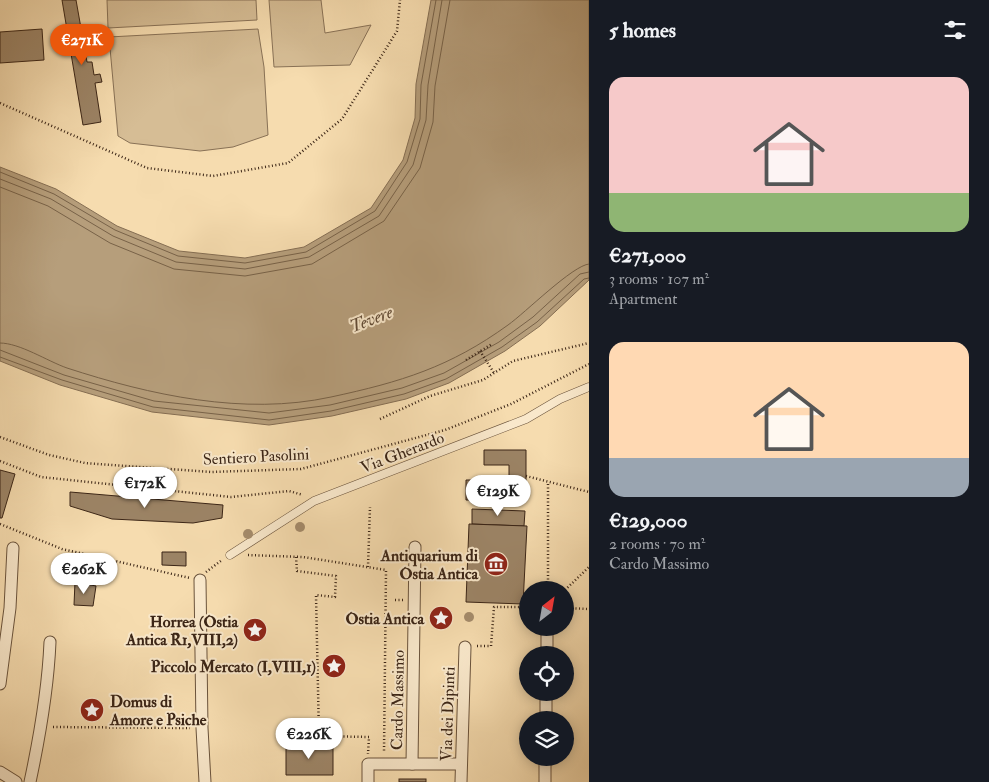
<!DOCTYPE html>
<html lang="en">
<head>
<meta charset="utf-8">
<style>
	:root { --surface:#171b24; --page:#20242c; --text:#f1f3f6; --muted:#9ea1a6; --accent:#ea580c }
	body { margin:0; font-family:"IM FELL Double Pica",serif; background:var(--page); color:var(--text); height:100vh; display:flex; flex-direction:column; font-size:19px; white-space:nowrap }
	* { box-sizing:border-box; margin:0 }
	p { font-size:16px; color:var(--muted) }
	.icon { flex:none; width:28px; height:28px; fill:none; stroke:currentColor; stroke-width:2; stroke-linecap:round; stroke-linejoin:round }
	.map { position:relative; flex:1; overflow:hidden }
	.sheet { display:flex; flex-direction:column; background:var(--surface); width:400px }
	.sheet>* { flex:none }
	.needle { width:32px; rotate:31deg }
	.tools { position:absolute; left:519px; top:581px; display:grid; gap:10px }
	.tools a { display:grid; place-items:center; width:55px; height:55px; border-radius:50%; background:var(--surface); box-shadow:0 2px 12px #0003; font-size:25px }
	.price { position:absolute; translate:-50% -42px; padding:0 11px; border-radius:18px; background:#fff; color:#222; font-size:16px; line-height:32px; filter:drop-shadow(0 1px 2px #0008) }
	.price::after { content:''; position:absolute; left:50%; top:30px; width:15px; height:11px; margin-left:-8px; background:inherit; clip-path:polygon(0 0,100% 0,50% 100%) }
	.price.selected { background:var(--accent); color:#fff }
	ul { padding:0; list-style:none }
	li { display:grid; align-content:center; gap:10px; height:265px; padding:0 20px }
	li span { display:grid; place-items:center; height:155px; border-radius:15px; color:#555 }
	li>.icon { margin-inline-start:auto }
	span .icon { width:90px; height:90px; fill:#fffc; stroke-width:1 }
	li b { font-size:21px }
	h2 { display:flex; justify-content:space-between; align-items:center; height:60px; padding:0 20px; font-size:21px }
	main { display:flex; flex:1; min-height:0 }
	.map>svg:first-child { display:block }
	.green { fill:#d6bd95; stroke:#887156 }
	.water { fill:#b69e7b; stroke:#856e53 }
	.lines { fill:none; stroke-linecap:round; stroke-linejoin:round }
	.shore { stroke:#786248; stroke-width:1 }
	.building { fill:#9c8466; stroke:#3b2516 }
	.service-casing { stroke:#6a533c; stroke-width:9 }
	.pedestrian-casing { stroke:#6a533c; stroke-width:13 }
	.path { stroke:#3b2516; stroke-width:2.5; stroke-dasharray:1 2.5; stroke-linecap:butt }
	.service { stroke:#f9e8cb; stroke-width:8 }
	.pedestrian { stroke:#f9e8cb; stroke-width:11 }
	.tree { fill:#a58c6c }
	.labels { text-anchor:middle; stroke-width:4; stroke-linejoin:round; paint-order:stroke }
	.street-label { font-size:16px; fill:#3b2516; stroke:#f9e8cb }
	.poi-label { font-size:16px; font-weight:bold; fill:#3b2516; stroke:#f9e8cb; text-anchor:end }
	.water-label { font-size:18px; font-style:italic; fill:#604934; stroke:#f9e8cb }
</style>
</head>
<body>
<main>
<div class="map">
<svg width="589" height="782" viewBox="0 0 589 782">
	<rect width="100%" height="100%" fill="#f6dcaf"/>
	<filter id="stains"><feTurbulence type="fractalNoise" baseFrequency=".004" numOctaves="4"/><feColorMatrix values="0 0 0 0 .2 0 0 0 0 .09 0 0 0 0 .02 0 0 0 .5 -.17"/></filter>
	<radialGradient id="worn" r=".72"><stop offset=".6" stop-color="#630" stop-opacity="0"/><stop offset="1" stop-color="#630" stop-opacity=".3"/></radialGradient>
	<g class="green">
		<path d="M107,0h149l1,20 -149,8z"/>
		<path d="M269,0h52l4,33 46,-8 -21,40 -76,2z"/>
		<path d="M258,29l6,38 4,68 -35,12 -33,4 -70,-8 -12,-7 -9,-99z"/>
	</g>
	<path class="water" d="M431,0h158v280l-49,46 -35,25 -56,32 -43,16 -74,17 -63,9 -117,-13 -92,-27 -60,-24v-194l56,22 61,37 62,25 66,7 59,-11 67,-39 32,-48 12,-42 1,-34z"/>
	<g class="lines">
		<g class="shore">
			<path d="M0,172l54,22 61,36 63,26 67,7 61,-11 69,-41 32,-49 13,-43 1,-34 15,-85"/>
			<path d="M0,179l51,20 62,37 63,26 69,7 64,-12 70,-41 34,-51 13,-45 2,-35 14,-85"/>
			<path d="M0,187l48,19 62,37 64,26 71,7 67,-12 72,-43 36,-53 13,-46 2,-36 15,-86"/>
			<path d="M0,343c20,0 47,18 67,25 83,27 177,48 264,29 70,-15 119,-30 177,-72 17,-12 65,-60 81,-61"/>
			<path d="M0,350l64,25 90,26 115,12 61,-8 72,-17 42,-15 55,-31 34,-25 47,-43 9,-2"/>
			<path d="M0,357l62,23 91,27 116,13 62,-9 73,-17 42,-15 56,-32 35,-25 47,-43 5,-1"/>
		</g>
	</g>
	<g class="building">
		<path d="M62,0h14l11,62h5l2,13 6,-1 2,8 -7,1 6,39 -18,3z"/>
		<path d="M42,29l2,31 -44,3v-31z"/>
		<path d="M484,450h42v51l-60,-1v-20h43v-15h-25z"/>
		<path d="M0,470l15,4 -13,44h-2z"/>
		<path d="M70,492l153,13 -1,13 -29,5 -81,-4 -42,-13z"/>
		<path d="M472,509l53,2 -1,15 -52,-2z"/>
		<path d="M469,524l58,2 -4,78 -57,-2z"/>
		<path d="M162,552h24v14l-24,-1z"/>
		<path d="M75,582l21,4 -3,20 -19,-1z"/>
		<path d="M286,744l47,1v30h-47z"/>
		<rect x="399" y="779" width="27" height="3"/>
	</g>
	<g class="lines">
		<g class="service-casing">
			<path id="service" d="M230,555l84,-54 212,-82 34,-20 29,-12"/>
		</g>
		<g class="pedestrian-casing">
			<g id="pedestrian">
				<path d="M200,580l2,148 3,54"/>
				<path d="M547,655v-27"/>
				<path d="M0,684l10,-76 3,-60"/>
				<path d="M546,720v-28"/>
				<path d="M412,764l3,-217"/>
				<path d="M0,772l16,10"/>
				<path d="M30,782c10,-47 18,-92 20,-140"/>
				<path d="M368,782v-18h93"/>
				<path d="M461,782l4,-135"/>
				<path d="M545,782v-24"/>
			</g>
		</g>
		<g class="path">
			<path d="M0,103l147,65 66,8 75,-13 54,-44 55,-88 3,-31"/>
			<path d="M480,351l14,22"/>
			<path d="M466,360l26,-16"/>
			<path d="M380,419l50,-23 53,-16 30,-19 76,-18"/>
			<path d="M0,437l49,18 36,8 126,9 90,-3 144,-39 66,-26 78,-40"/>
			<path d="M0,461l41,16 190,20 58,-6 14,4"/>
			<path d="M526,476l63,16"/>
			<path d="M0,524l62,25 128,29"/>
			<path d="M248,555l55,2 83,13 -2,183"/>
			<path d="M296,557l1,14 39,5 -1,21 -19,-2 3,141 50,1 -1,17"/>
			<path d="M368,567l2,-60"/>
			<path d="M206,572l16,-12"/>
			<path d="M548,590v-107"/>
			<path d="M565,590l24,-23"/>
			<path d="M395,600h9"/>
			<path d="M565,608l24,1"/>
			<path d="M477,646h14l3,-39h34"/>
			<path d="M53,727l137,1"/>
		</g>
		<use href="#service" class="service"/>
		<use href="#pedestrian" class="pedestrian"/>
	</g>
	<g class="tree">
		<circle cx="300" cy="527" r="5"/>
		<circle cx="248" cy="534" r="5"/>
		<circle cx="469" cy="617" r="5"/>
	</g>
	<defs>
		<g id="museum-disc" transform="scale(1.25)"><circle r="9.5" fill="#8f2418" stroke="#f9e8cb"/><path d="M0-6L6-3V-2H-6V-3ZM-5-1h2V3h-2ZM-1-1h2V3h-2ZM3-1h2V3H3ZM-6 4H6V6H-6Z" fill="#fff"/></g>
		<g id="sight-disc" transform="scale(1.25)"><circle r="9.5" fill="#8f2418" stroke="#f9e8cb"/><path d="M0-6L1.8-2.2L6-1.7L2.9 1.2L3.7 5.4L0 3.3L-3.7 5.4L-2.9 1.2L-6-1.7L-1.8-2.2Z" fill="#fff"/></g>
	</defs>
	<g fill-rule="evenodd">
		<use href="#museum-disc" x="496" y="564"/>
		<use href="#sight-disc" x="441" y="618"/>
		<use href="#sight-disc" x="255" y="630"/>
		<use href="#sight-disc" x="334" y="666"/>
		<use href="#sight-disc" x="92" y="710"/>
	</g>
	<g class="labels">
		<g class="street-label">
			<text transform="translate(402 452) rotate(-21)" y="6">Via Gherardo</text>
			<text transform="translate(256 456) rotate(-3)" y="6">Sentiero Pasolini</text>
			<text transform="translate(397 700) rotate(-89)" y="6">Cardo Massimo</text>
			<text transform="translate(447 714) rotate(-88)" y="6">Via dei Dipinti</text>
		</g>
		<g class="poi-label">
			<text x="478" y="561">Antiquarium di<tspan x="478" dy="18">Ostia Antica</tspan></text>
			<text x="424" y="624">Ostia Antica</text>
			<text x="238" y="627">Horrea (Ostia<tspan x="238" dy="18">Antica R1,VIII,2)</tspan></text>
			<text x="316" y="672">Piccolo Mercato (I,VIII,1)</text>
			<text x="110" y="707" text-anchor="start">Domus di<tspan x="110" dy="18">Amore e Psiche</tspan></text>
		</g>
		<g class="water-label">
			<text transform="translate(371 319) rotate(-21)" y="6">Tevere</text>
		</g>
	</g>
	<rect width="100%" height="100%" filter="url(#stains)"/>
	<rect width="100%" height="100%" fill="url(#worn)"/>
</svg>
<div class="tools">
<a><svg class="needle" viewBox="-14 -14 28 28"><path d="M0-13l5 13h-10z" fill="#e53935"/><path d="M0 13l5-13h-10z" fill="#9ea1a6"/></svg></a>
<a><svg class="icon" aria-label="locate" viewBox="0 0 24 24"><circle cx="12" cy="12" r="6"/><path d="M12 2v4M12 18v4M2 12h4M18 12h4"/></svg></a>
<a><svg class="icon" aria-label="layers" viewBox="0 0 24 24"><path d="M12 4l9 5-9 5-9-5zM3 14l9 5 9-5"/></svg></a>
</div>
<b class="price selected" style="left:82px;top:66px">€271K</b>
<b class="price" style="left:145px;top:509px">€172K</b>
<b class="price" style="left:498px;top:517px">€129K</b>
<b class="price" style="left:84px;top:595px">€262K</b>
<b class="price" style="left:309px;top:760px">€226K</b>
</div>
<section class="sheet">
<h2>5 homes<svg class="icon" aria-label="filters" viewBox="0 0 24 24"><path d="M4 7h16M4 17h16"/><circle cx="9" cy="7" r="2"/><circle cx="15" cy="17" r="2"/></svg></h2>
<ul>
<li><span style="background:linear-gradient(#f6c9c9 75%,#8fb573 0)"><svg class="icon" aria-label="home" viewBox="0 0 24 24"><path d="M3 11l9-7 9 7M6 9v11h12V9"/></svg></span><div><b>€271,000</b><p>3 rooms · 107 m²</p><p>Apartment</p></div></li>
<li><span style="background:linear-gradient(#ffd9b3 75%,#9aa5b1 0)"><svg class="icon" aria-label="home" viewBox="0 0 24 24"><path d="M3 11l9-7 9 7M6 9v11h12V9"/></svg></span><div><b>€129,000</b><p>2 rooms · 70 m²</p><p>Cardo Massimo</p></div></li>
</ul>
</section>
</main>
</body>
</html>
